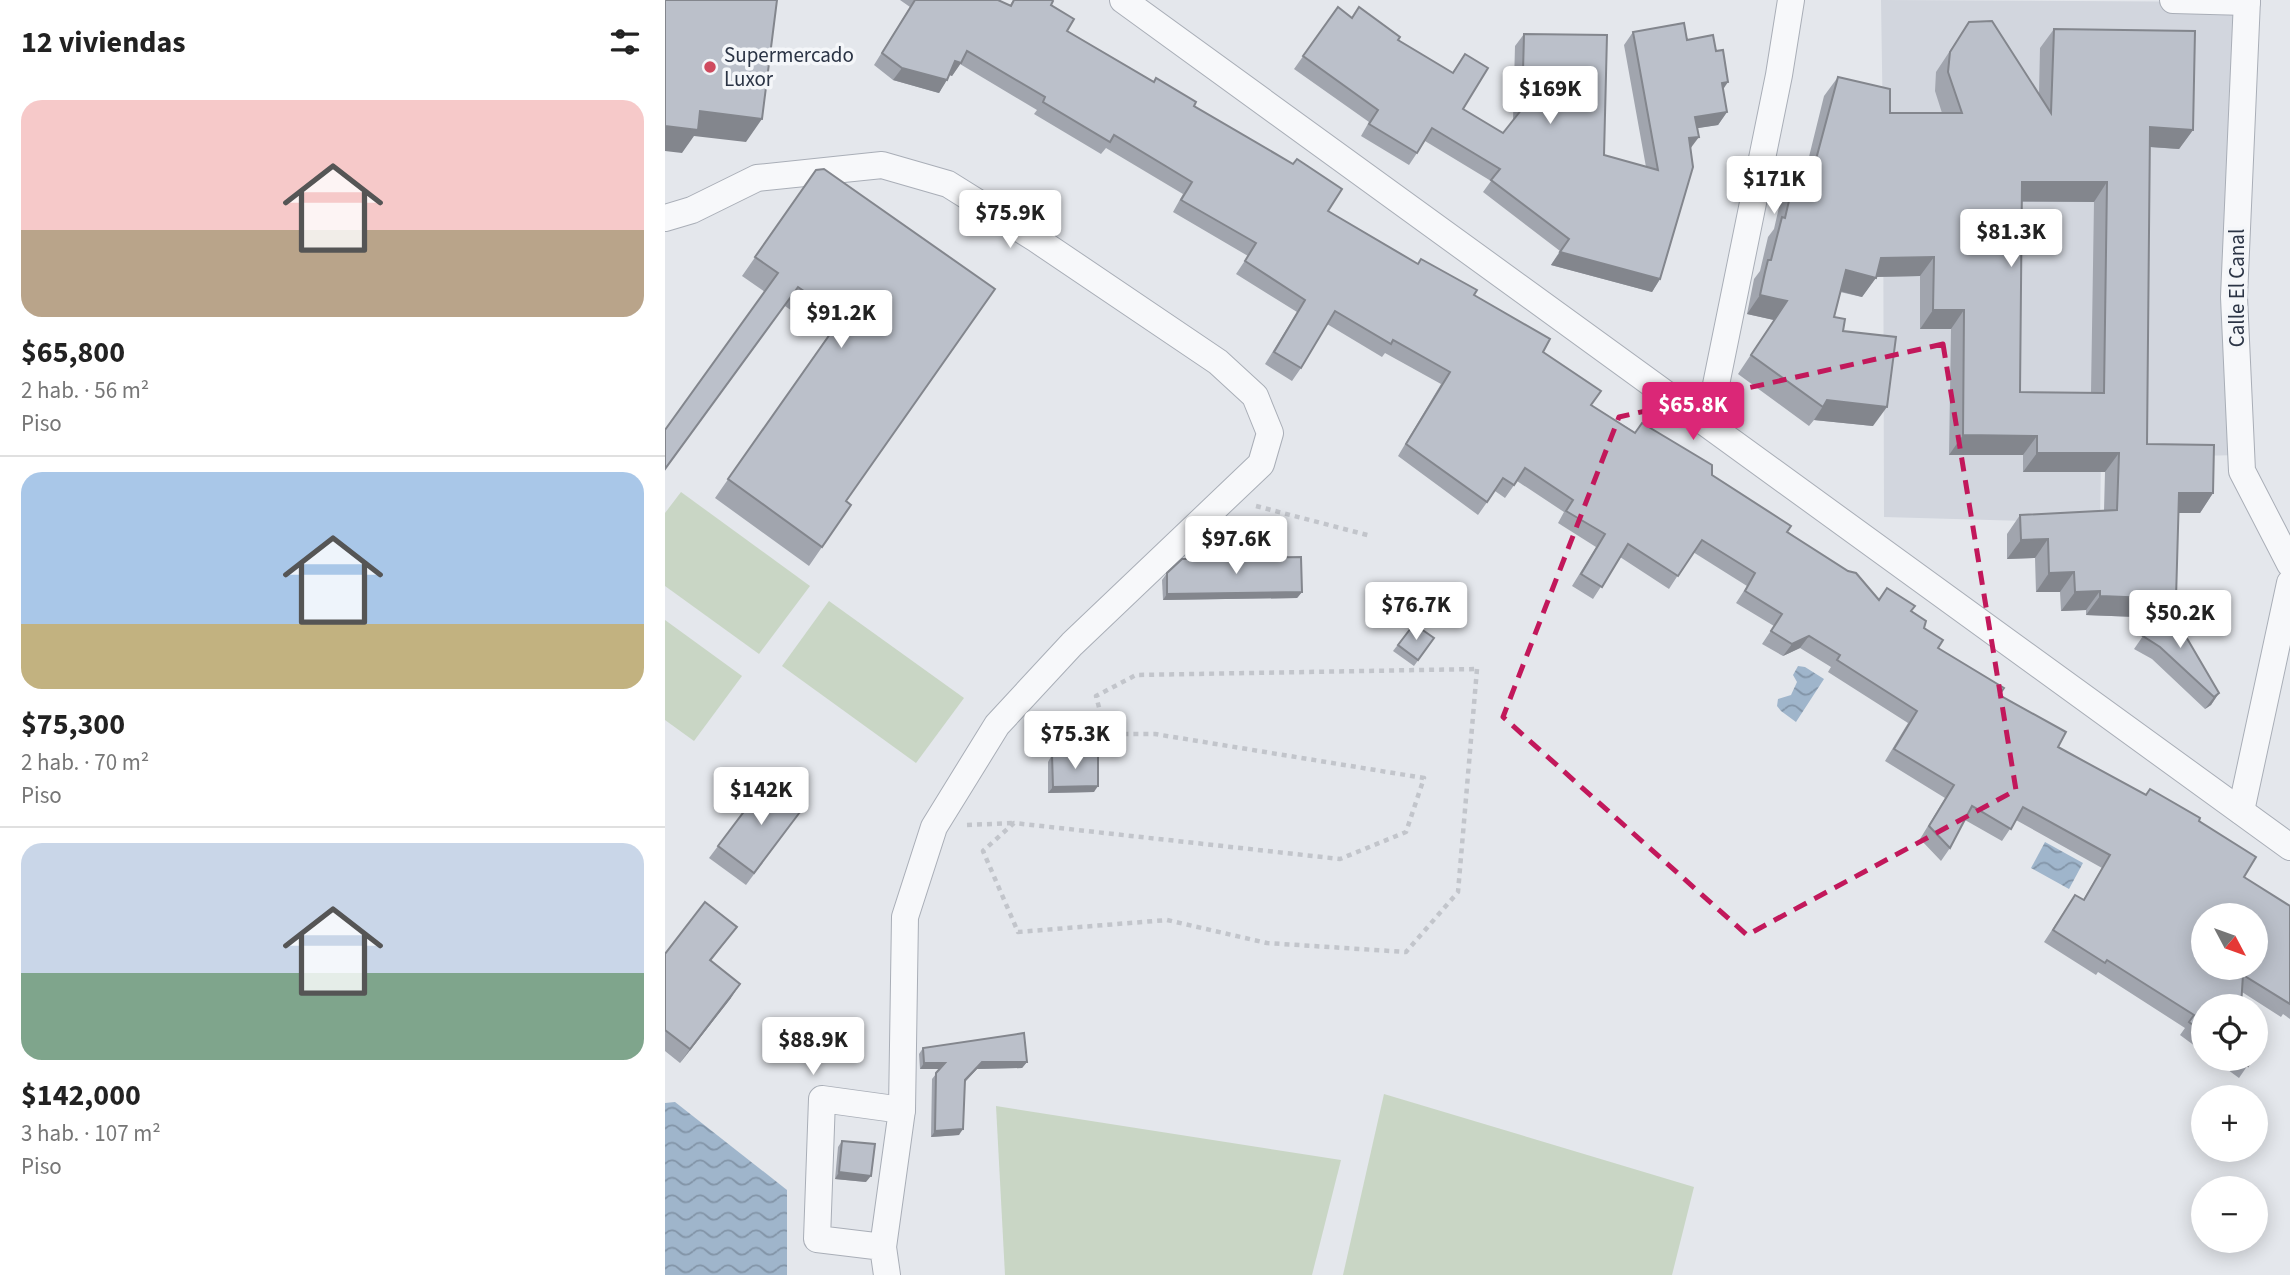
<!DOCTYPE html>
<html lang="es">
<head>
<meta charset="utf-8">
<style>
	:root { --surface:#fff; --page:#f2f2f2; --text:#222; --muted:#767676; --line:#e0e0e0; --accent:#db2777 }
	body { margin:0; font-family:"Source Sans 3",sans-serif; background:var(--page); color:var(--text); height:100vh; display:flex; flex-direction:column; font-size:26px; white-space:nowrap }
	* { box-sizing:border-box; margin:0 }
	p { font-size:23px; color:var(--muted) }
	.icon { flex:none; width:38px; height:38px; fill:none; stroke:currentColor; stroke-width:2; stroke-linecap:round; stroke-linejoin:round }
	.map { position:relative; flex:1; overflow:hidden }
	.panel { display:flex; flex-direction:column; background:var(--surface); width:665px }
	.panel>* { flex:none }
	.needle { width:46px; rotate:131deg }
	.tools { position:absolute; left:1526px; top:903px; display:grid; gap:14px }
	.tools a { display:grid; place-items:center; width:77px; height:77px; border-radius:50%; background:var(--surface); box-shadow:0 4px 18px #0003; font-size:35px }
	.price { position:absolute; translate:-50% -60px; padding:0 16px; border-radius:7px; background:#fff; color:#222; font-size:23px; line-height:46px; filter:drop-shadow(0 2px 4px #0008) }
	.price::after { content:''; position:absolute; left:50%; top:42px; width:21px; height:16px; margin-left:-10px; background:inherit; clip-path:polygon(0 0,100% 0,50% 100%) }
	.price.current { background:var(--accent); color:#fff }
	ul { padding:0; list-style:none }
	li { display:grid; align-content:center; gap:14px; height:371px; padding:0 21px }
	li+li { border-top:2px solid var(--line) }
	li span { display:grid; place-items:center; height:217px; border-radius:21px; color:#555 }
	li>.icon { margin-inline-start:auto }
	span .icon { width:126px; height:126px; fill:#fffc; stroke-width:1 }
	li b { font-size:30px }
	h2 { display:flex; justify-content:space-between; align-items:center; height:84px; padding:0 21px; font-size:30px }
	main { display:flex; flex:1; min-height:0 }
	.map>svg:first-child { display:block }
	.built { fill:#d2d6de }
	.garden { fill:#c9d6c5 }
	.water { fill:url(#water-waves) }
	.lines { fill:none; stroke-linecap:round; stroke-linejoin:round }
	.minor-casing { stroke:#a9aeb7; stroke-width:28 }
	.path { stroke:#c2c5cb; stroke-width:4.5; stroke-dasharray:5 5; stroke-linecap:butt }
	.minor { stroke:#f7f8fa; stroke-width:26 }
	.wall { fill:#a1a5ae; fill-rule:evenodd }
	.shaded-wall { fill:#83868d }
	.building { fill:#bbc0ca; stroke:#83868d; stroke-width:2; fill-rule:evenodd }
	.marked { fill:none; stroke:#c2185b; stroke-width:5; stroke-dasharray:14 9; stroke-linejoin:round }
	.poi-dot { fill:#cf4a5e; stroke:#f4f6f9; stroke-width:2.5 }
	.labels { text-anchor:middle; stroke-width:7; stroke-linejoin:round; paint-order:stroke }
	.poi-label { font-size:21px; fill:#2b3445; stroke:#f4f6f9; text-anchor:start }
	.street-label { font-size:21px; fill:#2b3445; stroke:#f4f6f9 }
</style>
</head>
<body>
<main>
<section class="panel">
<h2>12 viviendas<svg class="icon" aria-label="filters" viewBox="0 0 24 24"><path d="M4 7h16M4 17h16"/><circle cx="9" cy="7" r="2"/><circle cx="15" cy="17" r="2"/></svg></h2>
<ul>
<li><span style="background:linear-gradient(#f6c9c9 60%,#b9a48a 0)"><svg class="icon" aria-label="home" viewBox="0 0 24 24"><path d="M3 11l9-7 9 7M6 9v11h12V9"/></svg></span><div><b>$65,800</b><p>2 hab. · 56 m²</p><p>Piso</p></div></li>
<li><span style="background:linear-gradient(#a9c7e8 70%,#c2b280 0)"><svg class="icon" aria-label="home" viewBox="0 0 24 24"><path d="M3 11l9-7 9 7M6 9v11h12V9"/></svg></span><div><b>$75,300</b><p>2 hab. · 70 m²</p><p>Piso</p></div></li>
<li><span style="background:linear-gradient(#c9d6e8 60%,#7fa58c 0)"><svg class="icon" aria-label="home" viewBox="0 0 24 24"><path d="M3 11l9-7 9 7M6 9v11h12V9"/></svg></span><div><b>$142,000</b><p>3 hab. · 107 m²</p><p>Piso</p></div></li>
</ul>
</section>
<div class="map">
<svg width="1625" height="1275" viewBox="0 0 1625 1275">
	<defs>
		<pattern id="water-waves" width="16" height="10" patternUnits="userSpaceOnUse" patternTransform="scale(1.75)"><rect width="16" height="10" fill="#9fb5cb"/><path d="M0 5q4-4 8 0t8 0" fill="none" stroke="#8294a7"/></pattern>
	</defs>
	<rect width="100%" height="100%" fill="#e4e7ec"/>
	<path class="built" d="M1216,0l366,2 -6,453 -140,3 -1,65 -216,-6 -1,-385z"/>
	<g class="garden">
		<path d="M16,492l129,94 -51,68 -94,-68v-73z"/>
		<path d="M164,601l135,97 -48,65 -134,-97z"/>
		<path d="M0,620l77,56 -48,65 -29,-21z"/>
		<path d="M719,1094l310,93 -22,88h-329z"/>
		<path d="M331,1106l345,54 -29,115h-307z"/>
	</g>
	<g class="water">
		<path d="M1133,666l7,1 19,12 -28,43 -15,-11 -4,-5 1,-7 13,-4 6,-13 -4,-7z"/>
		<path d="M1380,842l38,21 -14,26 -38,-21z"/>
		<path d="M10,1102l112,88v85h-122v-172z"/>
	</g>
	<g class="lines">
		<g class="minor-casing">
			<g id="minor">
				<path d="M458,0l1167,847"/>
				<path d="M1508,0l74,2"/>
				<path d="M1582,0l-13,297 8,174 48,93"/>
				<path d="M0,218l27,-8 65,-32 125,-13 66,19 88,55 182,123 37,34 15,37 -9,31 -189,180 -75,81 -63,102 -29,90 -3,193"/>
				<path d="M1043,424l71,-349 12,-75"/>
				<path d="M1576,811l49,-228"/>
				<path d="M218,1247l-66,-8 5,-140 80,11 -19,137 4,28"/>
			</g>
		</g>
		<g class="path">
			<path d="M591,506l115,30"/>
			<path d="M812,669l-19,223 -52,60 -139,-9 -100,-23 -149,12 -35,-81 31,-28 326,36 66,-27 18,-54 -269,-44h-49l-10,-38 40,-21z"/>
			<path d="M302,825l47,-2"/>
		</g>
		<use href="#minor" class="minor"/>
	</g>
	<g class="wall">
		<path d="M235,0h98l12,5 3,-5h39l-1,5 16,26 127,75 134,105 89,52 57,32 69,57 48,53 44,27 7,-9 237,176 8,-11 24,23 27,37 61,47 59,52 87,48 5,-6 49,32 45,56 46,29v113l-7,-5 -2,3 -39,-25 -39,14v46l-23,-17 5,-7 -87,-56 -2,3 -52,-33 31,-47 8,5 19,-32 -86,-48 -14,21 -37,-21 -15,28 -9,13 -21,-22 25,-41 -60,-37 23,-38 -80,-51 3,-5 -31,-19 -17,8 -21,-12 12,-18 -38,-23 11,-17 -54,-34 -24,37 -49,-32 -27,42 -21,-13 24,-39 -38,-24 6,-11 -47,-31 -12,17 -10,-7 -17,24 -80,-59 43,-72 -56,-31 -3,4 -55,-33 -26,44 -9,13 -27,-17 32,-52 -61,-38 12,-18 -75,-44 10,-18 -77,-46 -5,6 -67,-40 3,-4 -77,-46 -8,12 -3,-1 -10,18 -46,-13 -19,-15 36,-58z"/>
		<path d="M673,7l14,11 46,22 54,33 13,-19 -2,55 40,24 10,-13 2,-74 9,-12 80,121 42,12 -22,-122 9,-13 54,8 36,50 4,22 -9,13 -21,3 -6,20 -31,131 -8,13 -101,-27 9,-14 -77,-59 8,-11 -66,-40 -16,24 -48,-29 8,-14 -75,-53z"/>
		<path d="M1304,22l70,72 1,-46 14,-19 139,101 -14,19 -29,-2 -3,297 66,49 -13,20h-22l-2,86 -14,19 -76,-3v-5l-25,1 -1,-19h-24l-1,-34 -28,1v-25l13,-19 84,-4 1,-39h-82v-17h-74l2,-126h-31v-53l-44,1 -14,20 -22,-5 -6,25 9,14 30,95 -59,-6 -5,6 -71,-52 36,-54 -27,-6 7,-35 6,-8 8,-34 6,-8 8,-35 13,-19 9,2 20,-81 14,-19 52,36h52l-7,-22 1,-19zM1357,202h72l-3,191 -71,-1z"/>
		<path d="M151,170l179,119 -149,212 5,4 -42,61 -94,-68 113,-162 -86,-60z"/>
		<path d="M502,573l135,19 -5,6 -134,2 -1,-20z"/>
		<path d="M1506,611l48,82 -8,12 -6,4 -53,-50 -18,-10 9,-13z"/>
		<path d="M749,624l20,14 -20,28 -21,-15z"/>
		<path d="M387,755l42,37 -46,1v-31z"/>
		<path d="M129,820l-48,65 -37,-27 9,-12z"/>
		<path d="M62,940l-16,21 20,37 -51,65 -15,-12v-97z"/>
		<path d="M258,1048l104,14 -5,6 -45,1 -12,13 -6,53 -28,2 1,-58 8,-10h-20l-1,-15z"/>
		<path d="M1548,1059h39l-13,19z"/>
		<path d="M177,1141l24,41 -31,-3 3,-32z"/>
	</g>
	<g class="shaded-wall">
		<path d="M290,61l6,2 -9,13 -6,-3z"/>
		<path d="M237,68l45,12 -8,13 -46,-13z"/>
		<path d="M1063,82l-8,12 2,-11z"/>
		<path d="M35,111l62,8 -16,23 -52,-6 -12,17 -17,-2v-25z"/>
		<path d="M1062,112l-9,13 -32,5 9,-13z"/>
		<path d="M1485,127l43,3 -14,19 -42,-3z"/>
		<path d="M1034,137l-9,12 -1,-11z"/>
		<path d="M1357,182h85l-13,20 -85,-1z"/>
		<path d="M895,252l100,27 -8,13 -101,-27z"/>
		<path d="M1269,257l-14,19 -47,1 3,1 -14,19 -30,-8 14,-19 35,-12z"/>
		<path d="M1095,295l27,6 -13,19 -27,-6z"/>
		<path d="M1268,310h31l-13,19h-31z"/>
		<path d="M1162,400l60,7 -14,19 -59,-6z"/>
		<path d="M1298,435l74,1 -14,19h-74z"/>
		<path d="M1372,453h82l-14,19h-82z"/>
		<path d="M1514,493h34l-13,20h-35z"/>
		<path d="M1383,539l-13,19 -28,1 14,-19z"/>
		<path d="M1409,572l-14,20h-24l13,-19z"/>
		<path d="M1435,591l-14,19 -25,1 14,-19z"/>
		<path d="M637,592l-5,6 -134,2 4,-6z"/>
		<path d="M1435,596l76,3 -14,19 -76,-3z"/>
		<path d="M1144,636l-9,12 -17,8 9,-12z"/>
		<path d="M1554,693l-8,12 -6,4 9,-12z"/>
		<path d="M433,786l-4,6 -46,1 5,-6z"/>
		<path d="M75,984l-9,14 -51,65 10,-14z"/>
		<path d="M317,1062h45l-5,6 -45,1 -17,18z"/>
		<path d="M259,1063h21l-4,6h-21z"/>
		<path d="M298,1129l-4,6 -28,2 4,-6z"/>
		<path d="M174,1172l32,4 -5,6 -31,-3z"/>
	</g>
	<g class="building">
		<path d="M0,0h112l-15,119 -62,-8 -2,19 -33,-4z"/>
		<path d="M250,0h83l13,6 3,-6h38l1,1 -2,4 23,14 -7,12 87,51 2,-4 40,24 -2,4 99,58 4,-5 45,30 -14,22 90,53 3,-5 56,31 -3,5 76,44 -7,13 58,39 -10,14 44,28 7,-10 70,42v10l79,51 -4,6 61,39 8,2 23,27 8,-12 28,18 -4,5 15,10 -2,7 19,12 -5,8 66,40 -5,7 67,37 -8,15 88,48 4,-6 50,29 -1,3 57,36 -12,20 46,29v98l-47,-29 -2,31h-38v27l-14,-11 5,-7 -87,-55 -2,3 -52,-33 22,-35 9,5 26,-45 -87,-48 -12,22 -39,-23 -22,42 -21,-22 25,-41 -60,-36 23,-38 -80,-51 3,-5 -31,-19 -17,8 -21,-13 11,-17 -37,-23 10,-18 -53,-33 -24,36 -50,-32 -26,43 -21,-13 24,-40 -39,-23 7,-11 -48,-32 -11,17 -11,-7 -16,24 -81,-58 44,-72 -57,-32 -2,4 -56,-33 -34,57 -27,-16 31,-52 -60,-39 11,-18 -75,-43 11,-18 -78,-47 -4,7 -67,-40 2,-5 -78,-46 -6,12 -6,-2 -8,19 -45,-12 -20,-15zM1538,915h53v53h-53z"/>
		<path d="M673,7l14,11 7,-11 41,30 -2,3 55,33 12,-19 23,14 -25,41 40,24 19,-24 2,-75 83,1 -3,120 54,15 -25,-138 51,-9 3,17 26,-5 3,16 7,-1 5,32 -6,1 5,29 -32,5 4,20 -10,1 4,29 -33,112 -100,-27 9,-13 -78,-59 9,-11 -68,-41 -15,25 -48,-29 9,-14 -75,-54z"/>
		<path d="M1327,21l59,92 3,-84 141,2 -2,99 -43,-3 -3,317 67,1 -1,48h-34l-3,106 -76,-3v-5l-25,1 -1,-20 -25,1 -1,-34 -27,1 -1,-25 97,-5 2,-57h-82v-17l-74,-1 1,-125h-31l1,-53 -53,1 -5,20 -30,-8 -12,47 11,2 -2,12 53,6 -9,70 -60,-7 -4,7 -72,-52 36,-54 -27,-6 5,-23 3,-12h3l11,-43 3,1 10,-43 16,3 27,-101 52,12v24h72l-14,-41 2,-20 19,-30zM1357,182h85l-3,211 -84,-1z"/>
		<path d="M159,169l171,120 -149,212 5,4 -29,42 -94,-68 114,-162 -44,-30 -133,182v-39l113,-157 -23,-16 61,-87z"/>
		<path d="M636,557l1,35 -135,2v-21l15,-14z"/>
		<path d="M1506,611l48,82 -5,4 -54,-50 -17,-11z"/>
		<path d="M749,624l20,14 -16,22 -20,-15z"/>
		<path d="M387,755h46v31l-45,1z"/>
		<path d="M102,781l36,27 -49,65 -36,-27z"/>
		<path d="M40,902l32,25 -27,33 30,24 -50,65 -25,-19v-76z"/>
		<path d="M359,1033l3,29h-45l-17,18 -2,49 -28,2 1,-58 9,-10h-21l-1,-15z"/>
		<path d="M1591,1037l7,6 -7,10z"/>
		<path d="M1573,1059h14l-4,7z"/>
		<path d="M177,1141l33,3 -4,32 -32,-4z"/>
	</g>
	<path class="marked" d="M1278,344l73,446 -269,145 -244,-218 116,-300z"/>
	<circle class="poi-dot" cx="45" cy="67" r="7"/>
	<g class="labels">
		<g class="poi-label">
			<text x="59" y="62">Supermercado<tspan x="59" dy="24">Luxor</tspan></text>
		</g>
		<g class="street-label">
			<text transform="translate(1572 288) rotate(-90)" y="7">Calle El Canal</text>
		</g>
	</g>
</svg>
<div class="tools">
<a><svg class="needle" viewBox="-14 -14 28 28"><path d="M0-13l5 13h-10z" fill="#e53935"/><path d="M0 13l5-13h-10z" fill="#767676"/></svg></a>
<a><svg class="icon" aria-label="locate" viewBox="0 0 24 24"><circle cx="12" cy="12" r="6"/><path d="M12 2v4M12 18v4M2 12h4M18 12h4"/></svg></a>
<a>+</a>
<a>−</a>
</div>
<b class="price" style="left:885px;top:126px">$169K</b>
<b class="price" style="left:1109px;top:216px">$171K</b>
<b class="price" style="left:345px;top:250px">$75.9K</b>
<b class="price" style="left:1346px;top:269px">$81.3K</b>
<b class="price" style="left:176px;top:350px">$91.2K</b>
<b class="price current" style="left:1028px;top:442px">$65.8K</b>
<b class="price" style="left:571px;top:576px">$97.6K</b>
<b class="price" style="left:751px;top:642px">$76.7K</b>
<b class="price" style="left:1515px;top:650px">$50.2K</b>
<b class="price" style="left:410px;top:771px">$75.3K</b>
<b class="price" style="left:96px;top:827px">$142K</b>
<b class="price" style="left:148px;top:1077px">$88.9K</b>
</div>
</main>
</body>
</html>
